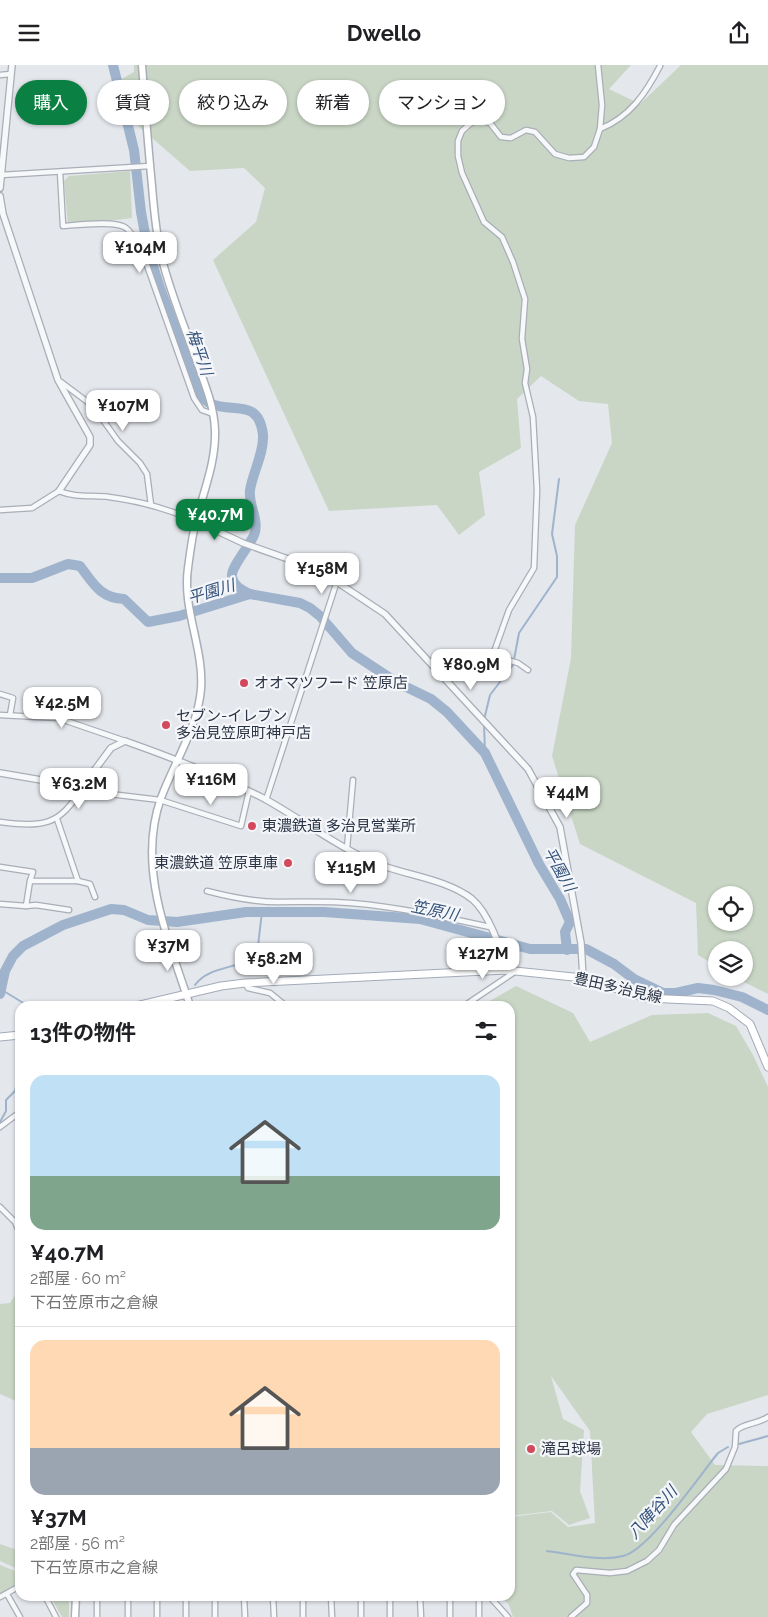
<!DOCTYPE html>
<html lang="ja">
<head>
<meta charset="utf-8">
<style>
	:root { --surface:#fff; --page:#f2f2f2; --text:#202124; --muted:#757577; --line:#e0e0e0; --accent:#0b8043 }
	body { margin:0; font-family:Raleway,"Noto Sans JP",sans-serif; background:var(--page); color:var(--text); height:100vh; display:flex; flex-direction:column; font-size:19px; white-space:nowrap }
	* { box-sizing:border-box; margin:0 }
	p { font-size:16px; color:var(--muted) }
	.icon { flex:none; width:28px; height:28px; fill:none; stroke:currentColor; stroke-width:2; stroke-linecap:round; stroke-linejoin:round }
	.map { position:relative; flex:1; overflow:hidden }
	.drawer { position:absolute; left:15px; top:936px; width:500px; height:600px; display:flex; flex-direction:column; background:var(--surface); border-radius:15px; box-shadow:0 1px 4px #0004 }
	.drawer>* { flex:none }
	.hud { position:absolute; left:15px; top:15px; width:500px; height:45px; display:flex; gap:10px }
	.buttons { position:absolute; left:708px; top:821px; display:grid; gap:10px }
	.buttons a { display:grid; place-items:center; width:45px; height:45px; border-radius:50%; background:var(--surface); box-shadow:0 1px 4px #0004; font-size:25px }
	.price { position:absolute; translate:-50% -42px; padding:0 11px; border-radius:10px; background:#fff; color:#222; font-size:16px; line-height:32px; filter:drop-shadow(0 1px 2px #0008) }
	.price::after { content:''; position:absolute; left:50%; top:30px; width:15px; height:11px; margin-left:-8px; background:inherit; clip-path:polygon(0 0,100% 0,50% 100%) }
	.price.selected { background:var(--accent); color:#fff }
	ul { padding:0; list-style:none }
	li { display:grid; align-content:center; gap:10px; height:265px; padding:0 15px }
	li+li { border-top:1px solid var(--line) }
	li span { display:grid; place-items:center; height:155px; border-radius:15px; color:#555 }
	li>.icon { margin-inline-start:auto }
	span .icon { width:90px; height:90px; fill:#fffc; stroke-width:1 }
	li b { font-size:21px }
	h2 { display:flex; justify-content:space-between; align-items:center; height:60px; padding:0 15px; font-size:21px }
	.chip { padding:0 18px; border-radius:22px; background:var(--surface); box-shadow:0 1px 4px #0004; font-size:18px; line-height:45px }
	.chip.selected { background:var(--accent); color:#fff }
	header { display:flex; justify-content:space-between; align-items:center; height:65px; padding:0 15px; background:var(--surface); font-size:22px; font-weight:700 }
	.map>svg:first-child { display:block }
	.green { fill:#c9d6c5; fill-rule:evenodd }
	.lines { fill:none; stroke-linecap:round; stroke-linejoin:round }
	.stream { stroke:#9fb4cc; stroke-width:2 }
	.river { stroke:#9fb4cc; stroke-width:10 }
	.minor-casing { stroke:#a9aeb7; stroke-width:7 }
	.tertiary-casing { stroke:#a9aeb7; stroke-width:8 }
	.secondary-casing { stroke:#a9aeb7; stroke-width:9 }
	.primary-casing { stroke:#a3abb8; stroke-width:9 }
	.minor { stroke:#f7f8fa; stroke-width:4.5 }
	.tertiary { stroke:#f7f8fa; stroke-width:5.5 }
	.secondary { stroke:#fff; stroke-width:6 }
	.primary { stroke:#fff; stroke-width:7 }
	.poi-dot { fill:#d1495b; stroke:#f4f6f9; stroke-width:2 }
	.labels { text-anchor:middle; stroke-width:4.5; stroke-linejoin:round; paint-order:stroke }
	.poi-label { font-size:15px; fill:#2b3445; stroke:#f4f6f9; text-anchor:start }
	.street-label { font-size:15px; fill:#2b3445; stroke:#f4f6f9 }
	.water-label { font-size:16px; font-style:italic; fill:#34527a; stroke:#f4f6f9 }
</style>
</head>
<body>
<header><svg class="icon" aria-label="menu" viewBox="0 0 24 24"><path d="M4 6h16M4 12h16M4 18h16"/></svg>Dwello<svg class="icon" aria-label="share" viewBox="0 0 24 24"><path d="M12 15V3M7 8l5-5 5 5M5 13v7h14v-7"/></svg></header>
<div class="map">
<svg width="768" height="1552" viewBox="0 0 768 1552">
	<rect width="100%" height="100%" fill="#e4e7ec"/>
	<g class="green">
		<path d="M134,0h497l-22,24 31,15 41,-39h87v929l-32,-16 8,-1v-27h-28v16l-18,-11 -2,-52 -116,-59 -28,-88 19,-98 4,-133 37,-82 -4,-39 -29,-3 -38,-25 -24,23 4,49 -42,24 6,43 -26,20 -22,-30 -108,6 -116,-251 43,-38 9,-34 -21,-20 -54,3 -91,-79 35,-20zM716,830h28v28h-28z"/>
		<path d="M130,106l2,47 -64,8 -4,-45 5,-5z"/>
		<path d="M516,921l57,27 17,29 62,-27 56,-2 28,13 17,29 15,32v308l-61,19 -16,18 24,33 53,1v151h-255l-4,-12 -8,-9h9v-79l41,-5 17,15 27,-4 -5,-92 -39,-55 12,43 21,11 -4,61 10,27 -21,7 -17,-14 -42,5v-510h-29z"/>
		<path d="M20,1223v115l-20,-9v-90l10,-1z"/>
		<path d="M0,1479l20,7v19l-20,-9z"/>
		<path d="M0,1500l20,8v10l-20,12z"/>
		<path d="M50,1531h19v21h-7z"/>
	</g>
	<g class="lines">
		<g class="stream">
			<path d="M484,655l6,-25 23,-30 6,-32 38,-56v-21l-5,-22 7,-55"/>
			<path d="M484,659l1,29"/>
			<path d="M195,920c14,-20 45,-15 62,-31l5,-42"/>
			<path d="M2,925l23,14v2"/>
			<path d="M0,1057l6,-11v-11l9,-9 5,-22"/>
			<path d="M739,1379l29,-8"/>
			<path d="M547,1486c24,3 52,11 76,5 25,-5 77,-81 95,-103l10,-6"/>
		</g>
		<g class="river">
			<path d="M113,0l21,85 7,62 7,38 12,38 39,105c19,30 59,-4 64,42 1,18 -10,37 -13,55 -2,15 10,31 4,45 -5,12 -24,33 -22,42 2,10 10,13 18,17"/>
			<path d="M0,513h32l36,-14 12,2c13,17 20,32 44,33l24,23 31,-6 71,-22 50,9 10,5 10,8 32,37 44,29 35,17 16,13 38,41 54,111 21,35 10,23 -5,10 2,18"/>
			<path d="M0,929l5,-23 8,-15 10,-10 40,-21 48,-16 13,1 24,10 29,2 69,-10h78l96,7 110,30h56l28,15 20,15 29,14h13l22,-5 16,2 28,7 26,13"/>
		</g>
		<g class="minor-casing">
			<g id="minor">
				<path d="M0,10l11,-1"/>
				<path d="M600,64c30,-12 46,-36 60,-63"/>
				<path d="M60,107l3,54c14,-1 53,-6 63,2 8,6 12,17 17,26l51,144 8,12 11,4"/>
				<path d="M1,110l149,-9"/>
				<path d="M61,317l32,24 25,35 22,22 7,11 4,31"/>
				<path d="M0,445l32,-2 27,-17c16,7 34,4 50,6 31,4 59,12 87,24"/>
				<path d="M491,590l27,8 10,7"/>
				<path d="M446,613l37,-17 11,-9 15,-42 25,-42 3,-78 -4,-73 -8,-34 2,-14 -5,-30 3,-40 -12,-37 -11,-25 -18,-15 -22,-49 -4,-17v-15l4,-10 9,-8 8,-3 11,3 11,14 10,1 15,-8 9,2 20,22 14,4 15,-1 10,-10 6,-18 2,-24 -4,-40"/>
				<path d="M0,629l13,4 -3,17"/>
				<path d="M0,650l58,3 67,23"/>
				<path d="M266,735l71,-219"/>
				<path d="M0,757c41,5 61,5 82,-35l28,7 50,6 81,26 8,-35"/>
				<path d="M347,783l6,-68"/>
				<path d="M0,802l33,5 -3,9"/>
				<path d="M78,816l12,3 5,13"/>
				<path d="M207,826c23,6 47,11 71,11 25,0 48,-1 73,1 47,4 93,14 139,24"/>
				<path d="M0,839l26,2 4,-25h48l-21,-62"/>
				<path d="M26,841l10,-1 33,5"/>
				<path d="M245,918l3,5 22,5 16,13"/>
				<path d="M464,941l52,-35"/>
				<path d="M0,1062l20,-15"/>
				<path d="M0,1142l15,15 5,12"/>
				<path d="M7,1529l13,23"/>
				<path d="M45,1531l11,21"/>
				<path d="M128,1531v21"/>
				<path d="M157,1531v21"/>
				<path d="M186,1531v21"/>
				<path d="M215,1531v21"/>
				<path d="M244,1531l1,21"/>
				<path d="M273,1531l1,21"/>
				<path d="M303,1531v21"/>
				<path d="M331,1531l1,21"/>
				<path d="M361,1531v21"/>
				<path d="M390,1531v21"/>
				<path d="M420,1531l1,21"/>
				<path d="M450,1531v21"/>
				<path d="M479,1531v21"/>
				<path d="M489,1531l19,21"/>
				<path d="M0,1532l20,-11"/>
				<path d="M97,1552v-21"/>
				<path d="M571,1552l16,-14v-8l-14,-21 3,-4 34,3 17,-2 20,-10 12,-11 15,-25 52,-56 9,-22 1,-16c7,-8 20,-6 32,-14"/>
			</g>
		</g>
		<g class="tertiary-casing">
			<g id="tertiary">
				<path d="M0,123l12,-123"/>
				<path d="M0,131l3,18 55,166 32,57v8l-31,46"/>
				<path d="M196,456l47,22 76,27 66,44 143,155 32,58 21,116 2,35"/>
				<path d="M0,708l82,14 29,-39 14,-7c48,17 95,35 140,58 34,19 66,43 101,60 32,16 78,18 106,40 17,14 29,50 34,71"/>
			</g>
		</g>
		<g class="secondary-casing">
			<g id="secondary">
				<path d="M142,0c3,40 6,81 10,121 2,25 4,49 10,73 9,36 24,71 36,106 8,22 16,42 17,65 1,32 -11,60 -19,91 -4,15 -6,32 -8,47 -6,41 16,80 13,121 -3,38 -27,74 -40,109 -25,70 8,142 29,208"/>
				<path d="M75,1552l1,-21"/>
			</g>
		</g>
		<g class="primary-casing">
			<g id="primary">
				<path d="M136,941l85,-20 24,-3 261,-13 77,8 62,20 68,3 16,7 21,16 18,43"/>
				<path d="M0,972l20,-2"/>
			</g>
		</g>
		<use href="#minor" class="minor"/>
		<use href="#tertiary" class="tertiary"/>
		<use href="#secondary" class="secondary"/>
		<use href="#primary" class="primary"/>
	</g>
	<g class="poi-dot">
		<circle cx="244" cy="618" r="5"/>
		<circle cx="166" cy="660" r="5"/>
		<circle cx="252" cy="761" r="5"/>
		<circle cx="288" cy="798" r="5"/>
		<circle cx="531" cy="1384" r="5"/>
	</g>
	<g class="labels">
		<g class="poi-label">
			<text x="254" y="623">オオマツフード 笠原店</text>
			<text x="176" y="656">セブン-イレブン<tspan x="176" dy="17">多治見笠原町神戸店</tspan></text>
			<text x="262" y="766">東濃鉄道 多治見営業所</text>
			<text x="278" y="803" text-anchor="end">東濃鉄道 笠原車庫</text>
			<text x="541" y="1389">滝呂球場</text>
		</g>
		<g class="street-label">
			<text transform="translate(618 923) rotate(13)" y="5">豊田多治見線</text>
		</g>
		<g class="water-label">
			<text transform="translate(200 287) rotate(71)" y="6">梅平川</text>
			<text transform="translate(211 526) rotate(-17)" y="6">平園川</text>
			<text transform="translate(560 804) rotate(61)" y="6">平園川</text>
			<text transform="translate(435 845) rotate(12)" y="6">笠原川</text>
			<text transform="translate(652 1447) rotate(-48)" y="6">八陣谷川</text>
		</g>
	</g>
</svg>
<div class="buttons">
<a><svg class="icon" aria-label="locate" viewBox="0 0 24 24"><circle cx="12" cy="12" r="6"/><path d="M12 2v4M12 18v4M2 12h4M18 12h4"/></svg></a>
<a><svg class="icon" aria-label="layers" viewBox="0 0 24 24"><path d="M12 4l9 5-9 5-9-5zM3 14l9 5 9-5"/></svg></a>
</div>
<b class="price" style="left:140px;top:209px">¥104M</b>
<b class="price" style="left:123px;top:367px">¥107M</b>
<b class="price selected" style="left:215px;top:476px">¥40.7M</b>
<b class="price" style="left:322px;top:530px">¥158M</b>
<b class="price" style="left:471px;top:626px">¥80.9M</b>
<b class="price" style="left:62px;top:664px">¥42.5M</b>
<b class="price" style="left:211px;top:741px">¥116M</b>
<b class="price" style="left:79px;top:745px">¥63.2M</b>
<b class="price" style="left:567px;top:754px">¥44M</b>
<b class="price" style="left:351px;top:829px">¥115M</b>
<b class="price" style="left:168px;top:907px">¥37M</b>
<b class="price" style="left:483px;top:915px">¥127M</b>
<b class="price" style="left:274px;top:920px">¥58.2M</b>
<div class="hud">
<a class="chip selected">購入</a>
<a class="chip">賃貸</a>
<a class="chip">絞り込み</a>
<a class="chip">新着</a>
<a class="chip">マンション</a>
</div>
<section class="drawer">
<h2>13件の物件<svg class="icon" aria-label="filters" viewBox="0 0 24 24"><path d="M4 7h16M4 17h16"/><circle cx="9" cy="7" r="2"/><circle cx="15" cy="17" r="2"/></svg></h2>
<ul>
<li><span style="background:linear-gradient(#bfe0f5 65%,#7fa58c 0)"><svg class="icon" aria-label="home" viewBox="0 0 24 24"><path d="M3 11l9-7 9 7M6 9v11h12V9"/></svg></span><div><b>¥40.7M</b><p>2部屋 · 60 m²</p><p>下石笠原市之倉線</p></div></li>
<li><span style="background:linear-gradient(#ffd9b3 70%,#9aa5b1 0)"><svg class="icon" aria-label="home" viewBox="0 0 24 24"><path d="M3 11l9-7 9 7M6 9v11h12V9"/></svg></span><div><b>¥37M</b><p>2部屋 · 56 m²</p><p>下石笠原市之倉線</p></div></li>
</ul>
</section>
</div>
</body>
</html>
